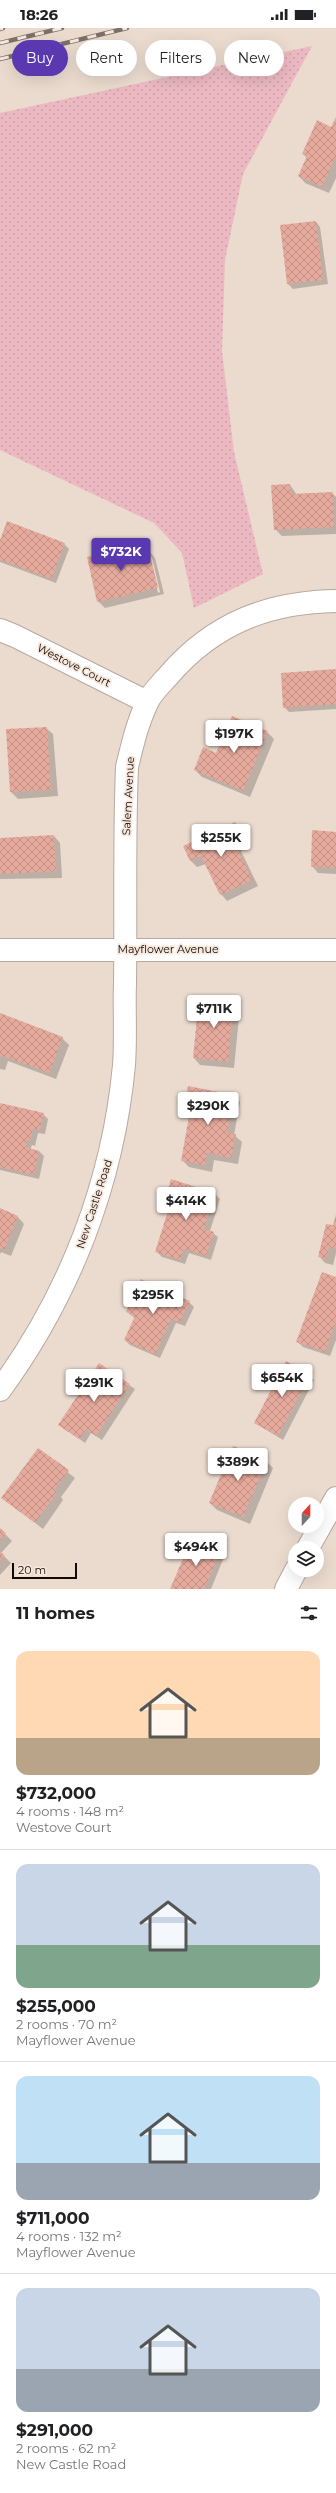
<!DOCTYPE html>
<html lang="en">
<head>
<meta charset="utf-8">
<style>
	:root { --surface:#fff; --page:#f6f6f6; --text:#202124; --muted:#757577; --line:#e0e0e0; --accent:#5938b0 }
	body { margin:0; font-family:Montserrat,sans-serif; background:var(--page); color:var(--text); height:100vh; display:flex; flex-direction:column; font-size:15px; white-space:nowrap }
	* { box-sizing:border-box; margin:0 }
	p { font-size:13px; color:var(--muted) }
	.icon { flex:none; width:22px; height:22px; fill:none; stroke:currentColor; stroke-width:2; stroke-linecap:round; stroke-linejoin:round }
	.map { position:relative; height:1561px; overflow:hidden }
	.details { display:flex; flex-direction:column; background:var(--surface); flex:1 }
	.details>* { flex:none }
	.top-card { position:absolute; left:12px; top:12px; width:312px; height:36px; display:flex; gap:8px }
	.needle { width:26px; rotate:21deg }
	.buttons { position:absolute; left:288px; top:1469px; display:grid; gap:8px }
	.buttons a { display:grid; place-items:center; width:36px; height:36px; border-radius:50%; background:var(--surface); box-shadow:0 4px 16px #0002; font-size:20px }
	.scale { position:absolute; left:12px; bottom:10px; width:65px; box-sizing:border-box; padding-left:4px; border:2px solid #100a07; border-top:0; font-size:11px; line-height:14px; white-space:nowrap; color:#100a07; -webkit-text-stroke:3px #f8e8dc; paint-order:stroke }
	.price { position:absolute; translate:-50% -34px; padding:0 9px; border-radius:4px; background:#fff; color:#222; font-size:13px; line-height:26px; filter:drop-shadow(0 1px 2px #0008) }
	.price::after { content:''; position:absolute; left:50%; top:24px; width:12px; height:9px; margin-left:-6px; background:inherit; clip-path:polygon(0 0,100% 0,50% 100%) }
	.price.on { background:var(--accent); color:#fff }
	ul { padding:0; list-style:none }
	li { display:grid; align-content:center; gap:8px; height:212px; padding:0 16px }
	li+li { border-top:1px solid var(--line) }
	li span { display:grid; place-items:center; height:124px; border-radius:12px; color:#555 }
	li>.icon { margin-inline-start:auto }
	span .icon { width:72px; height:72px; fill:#fffc; stroke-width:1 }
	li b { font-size:17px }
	h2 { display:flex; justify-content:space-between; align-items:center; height:48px; padding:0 16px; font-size:17px }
	.chip { padding:0 14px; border-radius:18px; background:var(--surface); box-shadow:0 4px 16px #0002; font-size:14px; line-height:36px }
	.chip.on { background:var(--accent); color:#fff }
	.status { display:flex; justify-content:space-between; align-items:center; height:28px; padding:0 20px; background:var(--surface); direction:ltr }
	.status svg { height:11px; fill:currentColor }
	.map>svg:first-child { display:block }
	.grass { fill:url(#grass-dots) }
	.shadow { fill:#0003; fill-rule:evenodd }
	.building { fill:url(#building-cross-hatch) }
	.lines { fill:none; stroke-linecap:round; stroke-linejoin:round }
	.minor-casing { stroke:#b8a89d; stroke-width:24 }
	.minor { stroke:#fff; stroke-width:22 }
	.rail-casing { stroke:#7c7169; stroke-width:4.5 }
	.rail { stroke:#f8e8dc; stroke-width:3; stroke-dasharray:9; stroke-linecap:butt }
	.labels { text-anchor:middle; stroke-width:3.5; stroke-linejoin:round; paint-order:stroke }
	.street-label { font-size:11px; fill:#100a07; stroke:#f8e8dc }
</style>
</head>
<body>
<div class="status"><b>18:26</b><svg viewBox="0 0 49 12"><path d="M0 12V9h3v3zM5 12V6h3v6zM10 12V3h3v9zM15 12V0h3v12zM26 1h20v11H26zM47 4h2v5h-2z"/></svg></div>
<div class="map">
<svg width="336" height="1561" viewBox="0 0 336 1561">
	<defs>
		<pattern id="grass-dots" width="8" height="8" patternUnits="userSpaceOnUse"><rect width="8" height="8" fill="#ecb9c2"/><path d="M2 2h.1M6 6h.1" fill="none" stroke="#c99ea5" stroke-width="1.8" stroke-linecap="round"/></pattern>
		<pattern id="building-cross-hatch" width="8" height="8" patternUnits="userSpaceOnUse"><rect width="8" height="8" fill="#e6aa9d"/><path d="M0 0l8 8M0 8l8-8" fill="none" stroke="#c49186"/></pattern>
	</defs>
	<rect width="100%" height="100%" fill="#ebdbcf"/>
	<path class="grass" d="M312,18l-69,128 -18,86 -3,91 12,101 29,122 -69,34 -12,-55 -28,-30 -154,-73v-337z"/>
	<g class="shadow">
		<path d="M336,91v59l-7,15 -24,-10 -6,-7 8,-18 -4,-4 29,-26z"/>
		<path d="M316,194l4,5 8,57 -35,5 -5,-5 -7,-58z"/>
		<path d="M290,457l7,10 35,-2 4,4v37l-54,2 -7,-7z"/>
		<path d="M125,513l7,7 1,6 16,-3 6,7 9,36 -59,14 -7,-7 8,-48zM150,529h2l8,35 -2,1z"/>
		<path d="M0,514l64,2 5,5 -13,34 -56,-21z"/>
		<path d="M336,642v39l-47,3 -5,-5z"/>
		<path d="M46,700l7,6 5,62 -40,3 -7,-7z"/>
		<path d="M267,704l7,7 -24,58 -48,-20 -7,-7 22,-16z"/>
		<path d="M235,795l7,7 8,17 -9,4 17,35 -31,15 -6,-7 -15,-30 -9,3 -6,-6 -7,-14z"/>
		<path d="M336,805v41l-18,-1 -6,-7z"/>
		<path d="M54,808l6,7 2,35 -62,1v-40z"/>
		<path d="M200,969l33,3 7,7 -6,61 -34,-3 -6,-7z"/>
		<path d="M0,986l62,24 7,7 -13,34 -48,-18 -3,9 -5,-1z"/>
		<path d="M233,1067l7,7 -6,33 8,7 -4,22 -24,-4 -2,12 -23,-5 -7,-7 10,-51 -6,-5z"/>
		<path d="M0,1076l43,10 5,5 -3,15 -7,-1 -3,13 -3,-1 -2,5 9,1 5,5 -5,23 -39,-9z"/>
		<path d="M172,1153l43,13 5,5 -10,32 8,6 -7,23 -22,-7 -4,11 -23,-7 -5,-5 16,-50 -6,-6z"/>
		<path d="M0,1181l18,8 6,7 -13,32 -10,-4 -1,3z"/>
		<path d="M336,1188v37l-3,12 -8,-2 -6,-7 14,-29z"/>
		<path d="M336,1250v62l-6,16 -27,-9 -5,-5z"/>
		<path d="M189,1274l5,5 -9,19 -9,-3 -16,35 -30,-13 -5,-5 10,-22 -8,-6z"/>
		<path d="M99,1336l36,25 -33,51 -11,-7 -6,10 -25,-18z"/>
		<path d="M309,1347l5,5 -31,60 -28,-17z"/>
		<path d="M38,1421l37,29 -14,19 2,3 -20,29 -40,-31z"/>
		<path d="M266,1433l7,7 -23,56 -33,-14 -7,-7z"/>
		<path d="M0,1501l12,12 -11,12 10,10 -11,12z"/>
		<path d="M219,1524l5,5 -13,32h-40z"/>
	</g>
	<g class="building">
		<path d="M336,89v39l-14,31 -24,-11 9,-20 -5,-2 15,-34 14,7z"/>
		<path d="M316,193l7,59 -36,4 -7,-59z"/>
		<path d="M290,456l1,10 42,-2 1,35 -60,3 -3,-45z"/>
		<path d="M7,493l58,22 -14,36 -51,-19v-20z"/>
		<path d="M125,512l4,14 20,-4 9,38 -61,14 -10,-45 18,-4 -2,-8z"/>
		<path d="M336,641v35l-53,4 -2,-35z"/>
		<path d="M232,688l36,15 -25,60 -49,-21 9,-23 13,6z"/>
		<path d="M47,699l4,63 -41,2 -4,-63z"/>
		<path d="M235,794l9,18 -9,4 17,36 -32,15 -19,-39 -11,5 -7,-15z"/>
		<path d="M312,802l24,2v36l-25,-1z"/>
		<path d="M54,807l2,36 -56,3v-36z"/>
		<path d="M199,968l35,3 -6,63 -35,-4z"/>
		<path d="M0,985l63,24 -14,36 -48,-18 -1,4z"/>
		<path d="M188,1058l46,9 -7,38 9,1 -5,24 -24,-5 -2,12 -24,-4 10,-56 -6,-1z"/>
		<path d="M0,1075l44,10 -4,17 -7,-2 -3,13 -3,-1 -2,7 14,4 -5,24 -34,-8z"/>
		<path d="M171,1151l44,14 -11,36 10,3 -8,24 -22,-7 -4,11 -25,-8 17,-54 -6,-2z"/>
		<path d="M0,1180l18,8 -14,34 -4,-2z"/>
		<path d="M336,1186v34l-7,-1 -3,12 -8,-2 8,-33 7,1z"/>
		<path d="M322,1244l14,5v45l-11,30 -29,-10z"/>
		<path d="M141,1251l49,22 -10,21 -9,-3 -16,35 -31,-14 11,-24 -9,-4z"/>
		<path d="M286,1333l24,13 -32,62 -24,-13z"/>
		<path d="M99,1335l31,21 -34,52 -10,-7 -7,10 -21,-14z"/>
		<path d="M233,1418l34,14 -24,57 -34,-14z"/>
		<path d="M38,1420l31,22 -15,20 3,3 -22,30 -34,-25z"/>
		<path d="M0,1500l6,5 -6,7z"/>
		<path d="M191,1512l29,12 -16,37h-34z"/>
		<path d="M0,1523l5,5 -5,5z"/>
	</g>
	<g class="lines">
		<g class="minor-casing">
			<g id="minor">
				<path d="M0,602l15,6 132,66"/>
				<path d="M0,922h336"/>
				<path d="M0,1362c70,-96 113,-207 124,-325 2,-27 0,-55 1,-82 1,-72 -1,-144 2,-216 5,-21 10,-43 20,-64 4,-10 15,-20 22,-28 45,-52 100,-73 167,-74"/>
				<path d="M308,1520l28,-50"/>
				<path d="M286,1561l10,-19"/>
			</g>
		</g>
		<use href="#minor" class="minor"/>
		<g class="rail-casing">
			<g id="rail">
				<path d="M0,1l3,-1"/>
				<path d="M0,15l62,-15"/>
				<path d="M0,31l127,-31"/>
			</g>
		</g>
		<use href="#rail" class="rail"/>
	</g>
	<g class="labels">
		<g class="street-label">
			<text transform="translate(74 637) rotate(27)" y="4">Westove Court</text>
			<text transform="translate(128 768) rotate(-87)" y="4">Salem Avenue</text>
			<text x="168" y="925">Mayflower Avenue</text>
			<text transform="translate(94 1176) rotate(-72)" y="4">New Castle Road</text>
		</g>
	</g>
</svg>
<div class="buttons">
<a><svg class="needle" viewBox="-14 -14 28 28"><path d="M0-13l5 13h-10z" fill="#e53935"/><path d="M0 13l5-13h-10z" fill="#757577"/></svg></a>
<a><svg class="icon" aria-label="layers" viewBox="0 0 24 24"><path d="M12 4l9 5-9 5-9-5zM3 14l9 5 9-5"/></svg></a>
</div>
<div class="scale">20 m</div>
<b class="price on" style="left:121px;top:544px">$732K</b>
<b class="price" style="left:234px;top:726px">$197K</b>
<b class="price" style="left:221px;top:830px">$255K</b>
<b class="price" style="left:214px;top:1001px">$711K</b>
<b class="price" style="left:208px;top:1098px">$290K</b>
<b class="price" style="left:186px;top:1193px">$414K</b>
<b class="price" style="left:153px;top:1287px">$295K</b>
<b class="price" style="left:282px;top:1370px">$654K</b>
<b class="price" style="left:94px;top:1375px">$291K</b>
<b class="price" style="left:238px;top:1454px">$389K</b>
<b class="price" style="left:196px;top:1539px">$494K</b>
<div class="top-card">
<a class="chip on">Buy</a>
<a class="chip">Rent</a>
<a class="chip">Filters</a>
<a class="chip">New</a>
</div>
</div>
<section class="details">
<h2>11 homes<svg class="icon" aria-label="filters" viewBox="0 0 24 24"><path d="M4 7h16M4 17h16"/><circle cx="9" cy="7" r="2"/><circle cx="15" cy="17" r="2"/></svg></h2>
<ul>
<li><span style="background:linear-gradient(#ffd9b3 70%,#b9a48a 0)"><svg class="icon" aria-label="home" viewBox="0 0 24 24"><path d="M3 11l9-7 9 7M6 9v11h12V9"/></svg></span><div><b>$732,000</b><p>4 rooms · 148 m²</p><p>Westove Court</p></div></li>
<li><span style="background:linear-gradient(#c9d6e8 65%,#7fa58c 0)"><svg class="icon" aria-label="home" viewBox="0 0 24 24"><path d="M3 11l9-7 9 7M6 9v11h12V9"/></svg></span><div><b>$255,000</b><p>2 rooms · 70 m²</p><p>Mayflower Avenue</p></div></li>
<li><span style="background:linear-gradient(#bfe0f5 70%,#9aa5b1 0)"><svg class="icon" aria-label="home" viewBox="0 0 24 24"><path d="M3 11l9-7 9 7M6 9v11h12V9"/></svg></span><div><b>$711,000</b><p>4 rooms · 132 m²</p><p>Mayflower Avenue</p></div></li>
<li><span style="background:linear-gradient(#c9d6e8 65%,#9aa5b1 0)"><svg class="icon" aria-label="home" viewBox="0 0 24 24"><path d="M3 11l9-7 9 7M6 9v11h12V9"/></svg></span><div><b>$291,000</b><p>2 rooms · 62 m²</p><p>New Castle Road</p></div></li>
</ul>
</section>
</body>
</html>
